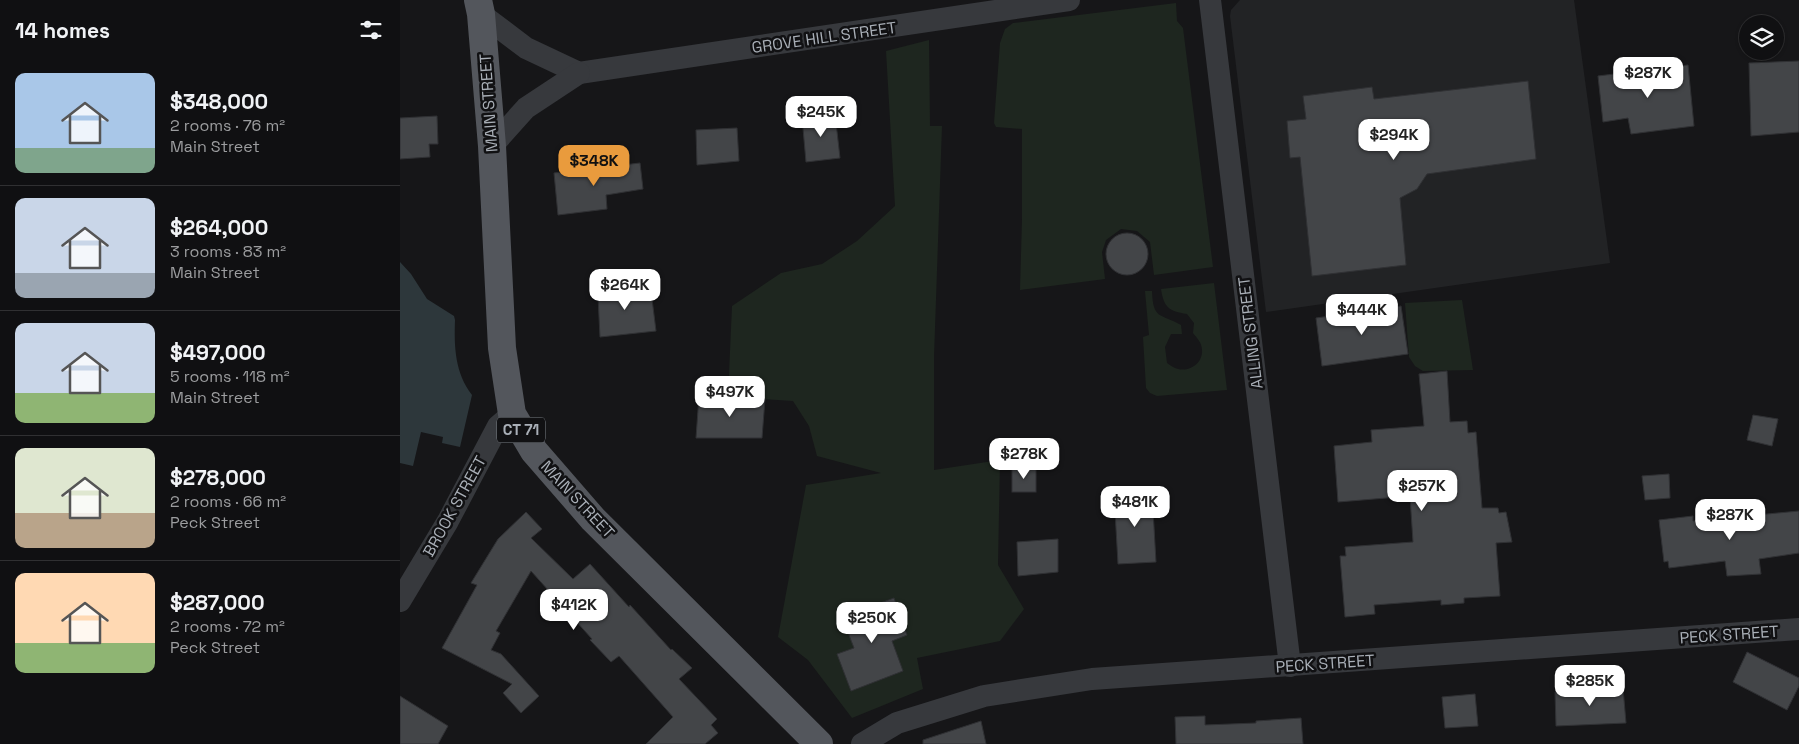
<!DOCTYPE html>
<html lang="en">
<head>
<meta charset="utf-8">
<style>
	:root { --surface:#101012; --page:#19191b; --text:#f1f3f6; --muted:#9c9d9f; --line:#303032; --accent:#e99b3d }
	body { margin:0; font-family:"Space Grotesk",sans-serif; background:var(--page); color:var(--text); height:100vh; display:flex; flex-direction:column; font-size:19px; white-space:nowrap }
	* { box-sizing:border-box; margin:0 }
	p { font-size:16px; color:var(--muted) }
	.icon { flex:none; width:28px; height:28px; fill:none; stroke:currentColor; stroke-width:2; stroke-linecap:round; stroke-linejoin:round }
	.map { position:relative; flex:1; overflow:hidden }
	.panel { display:flex; flex-direction:column; background:var(--surface); width:400px }
	.panel>* { flex:none }
	.tools { position:absolute; left:1339px; top:15px; display:grid; gap:10px }
	.tools a { display:grid; place-items:center; width:45px; height:45px; border-radius:50%; background:var(--surface); box-shadow:0 1px 4px #0004,0 0 0 1px var(--line); font-size:25px }
	.price { position:absolute; translate:-50% -42px; padding:0 11px; border-radius:10px; background:#fff; color:#222; font-size:16px; line-height:32px; filter:drop-shadow(0 1px 2px #0008) }
	.price::after { content:''; position:absolute; left:50%; top:30px; width:15px; height:11px; margin-left:-8px; background:inherit; clip-path:polygon(0 0,100% 0,50% 100%) }
	.price.on { background:var(--accent); color:#111 }
	ul { padding:0; list-style:none }
	li { display:flex; align-items:center; gap:15px; height:125px; padding:0 15px }
	li+li { border-top:1px solid var(--line) }
	li span { display:grid; place-items:center; flex:none; width:140px; height:100px; border-radius:10px; color:#555 }
	li>.icon { margin-inline-start:auto }
	span .icon { width:60px; height:60px; fill:#fffc; stroke-width:1 }
	li b { font-size:21px }
	h2 { display:flex; justify-content:space-between; align-items:center; height:60px; padding:0 15px; font-size:21px }
	main { display:flex; flex:1; min-height:0 }
	.map>svg:first-child { display:block }
	.built { fill:#222325 }
	.green { fill:#1e261f; fill-rule:evenodd }
	.water { fill:#2d373b }
	.building { fill:#434548; stroke:#303134 }
	.lines { fill:none; stroke-linecap:round; stroke-linejoin:round }
	.street { stroke:#37393d; stroke-width:22 }
	.primary { stroke:#53565c; stroke-width:28 }
	.labels { text-anchor:middle; stroke-width:5; stroke-linejoin:round; paint-order:stroke }
	.shield { fill:#111113; stroke:#7b8086; stroke-width:1 }
	.shield-label { font-size:15px; font-weight:bold; fill:#a9afb7 }
	.street-label { font-size:16px; fill:#a9afb7; stroke:#111113 }
</style>
</head>
<body>
<main>
<section class="panel">
<h2>14 homes<svg class="icon" aria-label="filters" viewBox="0 0 24 24"><path d="M4 7h16M4 17h16"/><circle cx="9" cy="7" r="2"/><circle cx="15" cy="17" r="2"/></svg></h2>
<ul>
<li><span style="background:linear-gradient(#a9c7e8 75%,#7fa58c 0)"><svg class="icon" aria-label="home" viewBox="0 0 24 24"><path d="M3 11l9-7 9 7M6 9v11h12V9"/></svg></span><div><b>$348,000</b><p>2 rooms · 76 m²</p><p>Main Street</p></div></li>
<li><span style="background:linear-gradient(#c9d6e8 75%,#9aa5b1 0)"><svg class="icon" aria-label="home" viewBox="0 0 24 24"><path d="M3 11l9-7 9 7M6 9v11h12V9"/></svg></span><div><b>$264,000</b><p>3 rooms · 83 m²</p><p>Main Street</p></div></li>
<li><span style="background:linear-gradient(#c9d6e8 70%,#8fb573 0)"><svg class="icon" aria-label="home" viewBox="0 0 24 24"><path d="M3 11l9-7 9 7M6 9v11h12V9"/></svg></span><div><b>$497,000</b><p>5 rooms · 118 m²</p><p>Main Street</p></div></li>
<li><span style="background:linear-gradient(#dfe7d0 65%,#b9a48a 0)"><svg class="icon" aria-label="home" viewBox="0 0 24 24"><path d="M3 11l9-7 9 7M6 9v11h12V9"/></svg></span><div><b>$278,000</b><p>2 rooms · 66 m²</p><p>Peck Street</p></div></li>
<li><span style="background:linear-gradient(#ffd9b3 70%,#8fb573 0)"><svg class="icon" aria-label="home" viewBox="0 0 24 24"><path d="M3 11l9-7 9 7M6 9v11h12V9"/></svg></span><div><b>$287,000</b><p>2 rooms · 72 m²</p><p>Peck Street</p></div></li>
</ul>
</section>
<div class="map">
<svg width="1399" height="744" viewBox="0 0 1399 744">
	<rect width="100%" height="100%" fill="#161618"/>
	<path class="built" d="M840,0h334l36,263 -344,49 -36,-296 1,-6z"/>
	<g class="green">
		<path d="M776,3l1,18 6,7 30,239 -59,8 -4,-33 -13,-11 -16,-2 -15,11 -4,12 3,27 -85,11 2,-71v-90l-26,-2 -2,-4 6,-80 5,-14 8,-6z"/>
		<path d="M529,40l1,86h12l-8,231v113l66,-10 -2,105 26,44 -24,32 -83,17 6,31 -71,29 -44,-58 -30,-23 28,-152 75,-12 -64,-17 -8,-30 -16,-25 -65,-4 4,-91 49,-33 41,-9 35,-23 38,-35 -9,-155zM494,598l13,36 -15,7 11,30 -52,20 -14,-37 17,-6 -11,-31z"/>
		<path d="M814,283l13,107 -70,6 -7,-3 -4,-5 -3,-51 6,-2 -4,-44h7c1,29 8,22 29,34l1,9h-11l-6,13 2,16c3,2 7,5 11,6 12,3 25,-6 24,-19 0,-7 -5,-12 -9,-17l1,-10 -7,-9c-18,-3 -23,-6 -26,-25z"/>
		<path d="M1062,300l11,70 -50,1 -8,-5 -6,-9 -4,-54z"/>
	</g>
	<path class="water" d="M0,262l11,12 16,25 27,17 1,4c-1,27 0,53 17,75l-12,52 -18,-4 1,-6 -22,-5 -8,34 -13,-3z"/>
	<g class="building">
		<path d="M1399,61v71l-48,4 -2,-73z"/>
		<path d="M1288,65l6,61 -63,8 -3,-16 -25,4 -5,-46z"/>
		<path d="M1128,81l8,78 -109,15 -10,15 -17,9 6,67 -94,11 -12,-119 -10,1 -3,-37 19,-2 -3,-23 69,-9 2,12z"/>
		<path d="M435,114l5,44 -34,4 -4,-45z"/>
		<path d="M37,116l1,28h-9l1,13 -30,2v-41z"/>
		<path d="M337,128l2,33 -42,4 -1,-35z"/>
		<path d="M240,163l3,26 -37,6 1,14 -49,6 -4,-42z"/>
		<circle cx="727" cy="254" r="21"/>
		<path d="M231,282l1,10 19,-1 5,40 -56,6 -2,-41 7,-1 -1,-11z"/>
		<path d="M1001,306l7,48 -86,12 -6,-48z"/>
		<path d="M1047,371l3,51 17,-1 1,12 8,-1 6,76h16l1,5 7,-1 6,30 -16,1 4,53 -36,2v5l-23,2v-5l-67,5 1,9 -30,3 -5,-61h6l-1,-9 68,-5 -3,-46 -72,6 -4,-56 38,-4 -1,-12 53,-4 -5,-52z"/>
		<path d="M299,396l66,3 -3,39h-66z"/>
		<path d="M1353,415l25,4 -6,27 -25,-6z"/>
		<rect x="612" y="468" width="24" height="24"/>
		<path d="M1269,474l1,24 -25,2 -3,-24z"/>
		<path d="M752,492l4,70 -38,2 -4,-71z"/>
		<path d="M1399,511v42l-40,6 2,15 -34,2 -2,-15 -56,7 -1,-7 -4,1 -5,-42 34,-4v5z"/>
		<path d="M126,512l16,17 -11,9 42,41 17,-15 39,43 1,-2 41,45 1,-1 20,19 -13,11 38,40 -6,6 7,8 -13,11h-59l27,-27 -54,-61 -8,6 -21,-22 2,-1 -61,-68 -35,60 4,2 -9,17 10,4 38,42 -18,17 -18,-20 9,-9 -70,-36 35,-63 -6,-2 27,-44z"/>
		<path d="M658,539v33l-40,4 -1,-34z"/>
		<path d="M494,598l13,37 -15,6 11,30 -52,20 -14,-37 17,-6 -12,-31z"/>
		<path d="M1347,652l52,26v8l-12,24 -54,-28z"/>
		<path d="M1223,688l3,35 -70,3 -1,-34z"/>
		<path d="M1075,694l3,32 -33,2 -3,-31z"/>
		<path d="M0,696l48,30 -10,18h-38z"/>
		<path d="M805,716v9l51,-2v-2l45,-3 2,26h-127l-1,-27z"/>
		<path d="M581,721l5,23h-63v-4z"/>
	</g>
	<g class="lines">
		<g class="street">
			<path d="M810,0l80,666"/>
			<path d="M81,14l45,34 53,25 490,-73"/>
			<path d="M92,146l34,-38 53,-35"/>
			<path d="M0,601l48,-80 50,-95 14,-12"/>
			<path d="M462,744l35,-21 87,-27 108,-17 707,-50"/>
		</g>
		<path class="primary" d="M78,0l3,14 11,132 10,202 10,66 22,37 59,68 226,225"/>
	</g>
	<g class="labels">
		<rect class="shield" x="97" y="417.5" width="48" height="25" rx="4"/>
		<g class="shield-label">
			<text x="121" y="435">CT 71</text>
		</g>
		<g class="street-label">
			<text transform="translate(424 37) rotate(-8)" y="6">GROVE HILL STREET</text>
			<text transform="translate(88 103) rotate(-94)" y="6">MAIN STREET</text>
			<text transform="translate(850 333) rotate(-97)" y="6">ALLING STREET</text>
			<text transform="translate(178 499) rotate(47)" y="6">MAIN STREET</text>
			<text transform="translate(54 506) rotate(-61)" y="6">BROOK STREET</text>
			<text transform="translate(1329 634) rotate(-4)" y="6">PECK STREET</text>
			<text transform="translate(925 663) rotate(-4)" y="6">PECK STREET</text>
		</g>
	</g>
</svg>
<div class="tools">
<a><svg class="icon" aria-label="layers" viewBox="0 0 24 24"><path d="M12 4l9 5-9 5-9-5zM3 14l9 5 9-5"/></svg></a>
</div>
<b class="price" style="left:1248px;top:99px">$287K</b>
<b class="price" style="left:421px;top:138px">$245K</b>
<b class="price" style="left:994px;top:161px">$294K</b>
<b class="price on" style="left:194px;top:187px">$348K</b>
<b class="price" style="left:225px;top:311px">$264K</b>
<b class="price" style="left:962px;top:336px">$444K</b>
<b class="price" style="left:330px;top:418px">$497K</b>
<b class="price" style="left:624px;top:480px">$278K</b>
<b class="price" style="left:1022px;top:512px">$257K</b>
<b class="price" style="left:735px;top:528px">$481K</b>
<b class="price" style="left:1330px;top:541px">$287K</b>
<b class="price" style="left:174px;top:631px">$412K</b>
<b class="price" style="left:472px;top:644px">$250K</b>
<b class="price" style="left:1190px;top:707px">$285K</b>
</div>
</main>
</body>
</html>
